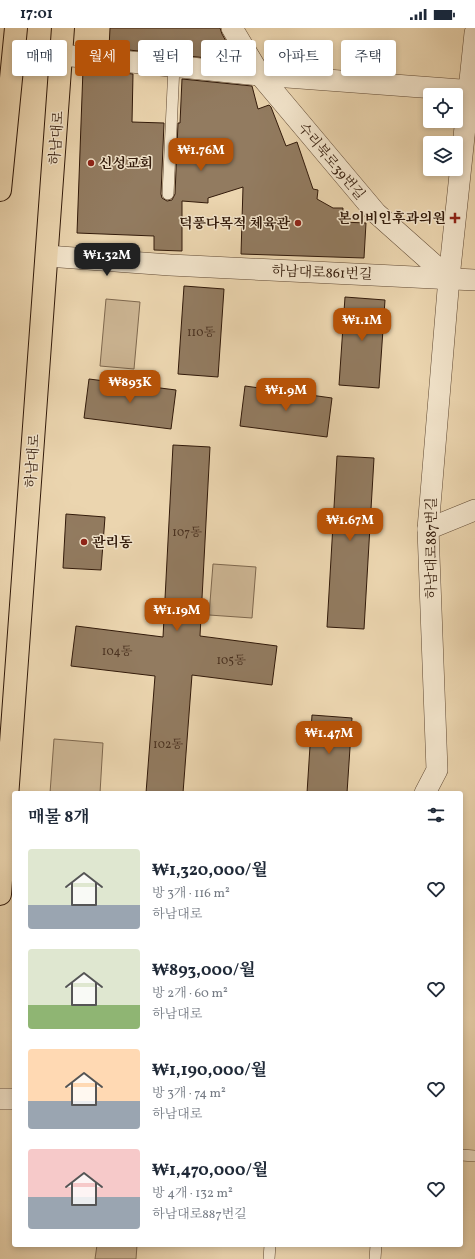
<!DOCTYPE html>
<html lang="ko">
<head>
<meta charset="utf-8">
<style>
	:root { --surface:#fff; --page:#f6f6f7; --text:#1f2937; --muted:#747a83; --accent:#b45309 }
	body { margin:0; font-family:Vollkorn,"Noto Serif KR",serif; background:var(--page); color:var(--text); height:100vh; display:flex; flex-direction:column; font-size:15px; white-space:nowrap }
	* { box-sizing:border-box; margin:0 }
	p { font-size:13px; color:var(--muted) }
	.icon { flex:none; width:22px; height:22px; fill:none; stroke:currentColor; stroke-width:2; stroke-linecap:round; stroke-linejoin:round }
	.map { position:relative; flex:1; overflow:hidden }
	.panel { position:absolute; left:12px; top:763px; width:451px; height:456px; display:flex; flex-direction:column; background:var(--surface); border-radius:4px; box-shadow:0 2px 6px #0003 }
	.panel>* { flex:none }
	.banner { position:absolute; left:12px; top:12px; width:451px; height:36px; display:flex; gap:8px }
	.buttons { position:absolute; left:423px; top:60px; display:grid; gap:8px }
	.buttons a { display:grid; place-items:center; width:40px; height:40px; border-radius:4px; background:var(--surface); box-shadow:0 2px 6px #0003; font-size:20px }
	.price { position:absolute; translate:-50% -34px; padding:0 9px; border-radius:8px; background:var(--accent); color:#fff; font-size:13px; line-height:26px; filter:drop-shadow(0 1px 2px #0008) }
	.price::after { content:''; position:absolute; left:50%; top:24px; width:12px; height:9px; margin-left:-6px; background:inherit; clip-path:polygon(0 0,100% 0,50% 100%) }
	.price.on { background:#222; color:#fff }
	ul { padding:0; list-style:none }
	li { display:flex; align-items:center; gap:12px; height:100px; padding:0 16px }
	li span { display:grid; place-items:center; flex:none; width:112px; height:80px; border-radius:4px; color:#555 }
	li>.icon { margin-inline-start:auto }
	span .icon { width:48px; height:48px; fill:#fffc; stroke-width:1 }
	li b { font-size:17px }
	h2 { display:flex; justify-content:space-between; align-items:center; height:48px; padding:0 16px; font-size:17px }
	.tag { padding:0 14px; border-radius:4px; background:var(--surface); box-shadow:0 2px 6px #0003; font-size:14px; line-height:36px }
	.tag.on { background:var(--accent); color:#fff }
	.status { display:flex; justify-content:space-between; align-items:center; height:28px; padding:0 20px; background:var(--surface); direction:ltr }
	.status svg { height:11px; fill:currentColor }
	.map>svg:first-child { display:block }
	.green { fill:#ccb593; stroke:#7f684e }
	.building { fill:#927b60; stroke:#321a0a }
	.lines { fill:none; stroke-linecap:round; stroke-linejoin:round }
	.service-casing { stroke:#604933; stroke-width:12 }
	.minor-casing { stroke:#604933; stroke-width:22 }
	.primary-casing { stroke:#321a0a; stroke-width:24 }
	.service { stroke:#f2e4cb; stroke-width:11 }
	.minor { stroke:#f2e4cb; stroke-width:21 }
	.primary { stroke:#ebd5af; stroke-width:22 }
	.poi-dot { fill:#8f2418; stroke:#f2e4cb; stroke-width:1.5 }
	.labels { text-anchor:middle; stroke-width:3; stroke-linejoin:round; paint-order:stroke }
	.number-label { font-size:12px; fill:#4a3220 }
	.street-label { font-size:14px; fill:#321a0a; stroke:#f2e4cb }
	.poi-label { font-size:14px; font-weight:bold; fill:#321a0a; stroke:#f2e4cb; text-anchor:start }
</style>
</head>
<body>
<div class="status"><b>17:01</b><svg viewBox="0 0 49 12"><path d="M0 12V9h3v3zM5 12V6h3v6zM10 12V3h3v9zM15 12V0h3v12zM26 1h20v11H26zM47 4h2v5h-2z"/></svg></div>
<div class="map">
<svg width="475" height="1231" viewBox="0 0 475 1231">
	<rect width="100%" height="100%" fill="#ebd5af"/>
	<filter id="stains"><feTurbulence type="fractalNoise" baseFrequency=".005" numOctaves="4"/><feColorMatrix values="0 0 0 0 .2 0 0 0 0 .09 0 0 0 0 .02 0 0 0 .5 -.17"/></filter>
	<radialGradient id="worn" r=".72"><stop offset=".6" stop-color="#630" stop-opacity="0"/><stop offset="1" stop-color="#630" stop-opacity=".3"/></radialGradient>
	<g class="green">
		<path d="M106,271l34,3 -6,67 -34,-3z"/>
		<path d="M213,536l43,3 -4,51 -43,-3z"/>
		<path d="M54,711l49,4 -3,50h-50z"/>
		<path d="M97,1217h40l-1,14h-41z"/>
	</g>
	<g class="building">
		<path d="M110,0h110l2,6 15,27 -128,-13z"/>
		<path d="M83,41l50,5 -1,48 32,1 -3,71 1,4 5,3 5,-1 3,-6 3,-71h2l2,-44 70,7 6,23 11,-4 2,2 15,39 11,-4 16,47 5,1 -1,9 16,9h10l-1,14 24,1 -2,35 -123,-4 2,-67 -35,11v5l-26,-2v50l-28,-1v-14l-77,-3z"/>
		<path d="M184,258l40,3 -6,88 -40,-3z"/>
		<path d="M345,269l40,3 -6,88 -40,-3z"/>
		<path d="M89,351l87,11 -5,39 -87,-11z"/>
		<path d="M245,358l87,12 -5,39 -87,-11z"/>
		<path d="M173,417l37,2 -10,189 77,10 -5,39 -80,-10 -9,118h-37l9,-117 -84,-10 5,-40 87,11z"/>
		<path d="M337,428l37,2 -10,171 -37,-2z"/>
		<path d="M66,486l39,3 -4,53 -38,-2z"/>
		<path d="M312,687l40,3 -5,75h-40z"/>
	</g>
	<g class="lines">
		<g class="service-casing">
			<g id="service">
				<path d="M168,166l6,-128"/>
				<path d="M461,1127l14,1"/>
				<path d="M269,1231l1,-14"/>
				<path d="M375,1231l1,-14"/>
			</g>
		</g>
		<g class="minor-casing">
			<g id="minor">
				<path d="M232,0l28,47 116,138 73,65"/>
				<path d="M62,27l198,20 215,16"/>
				<path d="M47,228l123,9 305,15"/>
				<path d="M428,501l47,-19"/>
				<path d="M425,765l12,-23 -9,-241 21,-251 26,-245"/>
				<path d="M0,1071h14"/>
			</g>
		</g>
		<g class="primary-casing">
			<g id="primary">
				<path d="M0,162l16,-162"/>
				<path d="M0,866l63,-866"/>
			</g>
		</g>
		<use href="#service" class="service"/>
		<use href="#minor" class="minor"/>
		<use href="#primary" class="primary"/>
	</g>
	<g class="poi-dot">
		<circle cx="91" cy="135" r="4"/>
		<path d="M453 184h4v4h4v4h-4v4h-4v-4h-4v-4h4z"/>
		<circle cx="298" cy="195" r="4"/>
		<circle cx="84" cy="514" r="4"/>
	</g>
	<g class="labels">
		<g class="number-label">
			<text x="201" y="308">110동</text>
			<text x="187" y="508">107동</text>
			<text x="117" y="627">104동</text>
			<text x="231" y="636">105동</text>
			<text x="168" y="720">102동</text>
		</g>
		<g class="street-label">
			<text transform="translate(56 110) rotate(-86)" y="5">하남대로</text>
			<text transform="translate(332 133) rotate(50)" y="5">수리북로39번길</text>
			<text transform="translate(322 244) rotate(2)" y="5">하남대로861번길</text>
			<text transform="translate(32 433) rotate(-86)" y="5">하남대로</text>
			<text transform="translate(431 520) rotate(-90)" y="5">하남대로887번길</text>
		</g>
		<g class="poi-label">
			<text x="99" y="140">신성교회</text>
			<text x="446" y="195" text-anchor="end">본이비인후과의원</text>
			<text x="290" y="200" text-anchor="end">덕풍다목적 체육관</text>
			<text x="92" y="519">관리동</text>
		</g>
	</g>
	<rect width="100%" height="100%" filter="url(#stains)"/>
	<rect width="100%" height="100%" fill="url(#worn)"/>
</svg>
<div class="buttons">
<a><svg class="icon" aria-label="locate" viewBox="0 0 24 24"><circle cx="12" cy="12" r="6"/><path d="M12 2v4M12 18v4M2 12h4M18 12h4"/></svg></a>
<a><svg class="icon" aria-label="layers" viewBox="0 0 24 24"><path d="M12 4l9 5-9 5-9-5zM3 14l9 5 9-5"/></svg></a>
</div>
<b class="price" style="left:201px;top:144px">₩1.76M</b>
<b class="price on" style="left:107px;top:249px">₩1.32M</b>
<b class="price" style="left:362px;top:314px">₩1.1M</b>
<b class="price" style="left:130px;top:376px">₩893K</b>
<b class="price" style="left:286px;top:384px">₩1.9M</b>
<b class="price" style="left:350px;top:514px">₩1.67M</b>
<b class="price" style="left:177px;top:604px">₩1.19M</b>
<b class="price" style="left:329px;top:727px">₩1.47M</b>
<div class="banner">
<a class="tag">매매</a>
<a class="tag on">월세</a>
<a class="tag">필터</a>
<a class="tag">신규</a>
<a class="tag">아파트</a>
<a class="tag">주택</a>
</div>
<section class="panel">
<h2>매물 8개<svg class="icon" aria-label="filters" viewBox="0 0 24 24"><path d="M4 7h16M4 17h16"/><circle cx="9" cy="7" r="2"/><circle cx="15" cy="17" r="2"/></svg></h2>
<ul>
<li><span style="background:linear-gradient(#dfe7d0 70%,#9aa5b1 0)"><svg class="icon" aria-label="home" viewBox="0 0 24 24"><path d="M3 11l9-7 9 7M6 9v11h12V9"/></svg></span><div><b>₩1,320,000/월</b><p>방 3개 · 116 m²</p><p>하남대로</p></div><svg class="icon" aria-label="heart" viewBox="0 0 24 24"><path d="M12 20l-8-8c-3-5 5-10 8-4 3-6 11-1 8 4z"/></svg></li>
<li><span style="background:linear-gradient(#dfe7d0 70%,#8fb573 0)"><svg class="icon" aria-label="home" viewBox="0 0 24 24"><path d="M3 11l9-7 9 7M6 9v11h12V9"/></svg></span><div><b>₩893,000/월</b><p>방 2개 · 60 m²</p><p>하남대로</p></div><svg class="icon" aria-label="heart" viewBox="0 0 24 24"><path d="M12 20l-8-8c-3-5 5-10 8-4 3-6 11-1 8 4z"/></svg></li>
<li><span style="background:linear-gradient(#ffd9b3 65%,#9aa5b1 0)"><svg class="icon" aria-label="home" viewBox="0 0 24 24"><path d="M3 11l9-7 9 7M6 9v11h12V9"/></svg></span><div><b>₩1,190,000/월</b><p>방 3개 · 74 m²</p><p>하남대로</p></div><svg class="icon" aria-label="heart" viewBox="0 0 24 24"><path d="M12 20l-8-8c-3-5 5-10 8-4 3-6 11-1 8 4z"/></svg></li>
<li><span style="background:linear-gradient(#f6c9c9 60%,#9aa5b1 0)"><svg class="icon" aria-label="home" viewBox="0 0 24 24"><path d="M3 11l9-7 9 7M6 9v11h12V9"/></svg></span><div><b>₩1,470,000/월</b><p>방 4개 · 132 m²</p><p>하남대로887번길</p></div><svg class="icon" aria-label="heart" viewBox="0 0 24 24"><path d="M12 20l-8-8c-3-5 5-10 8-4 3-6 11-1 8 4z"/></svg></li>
</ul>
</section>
</div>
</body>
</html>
